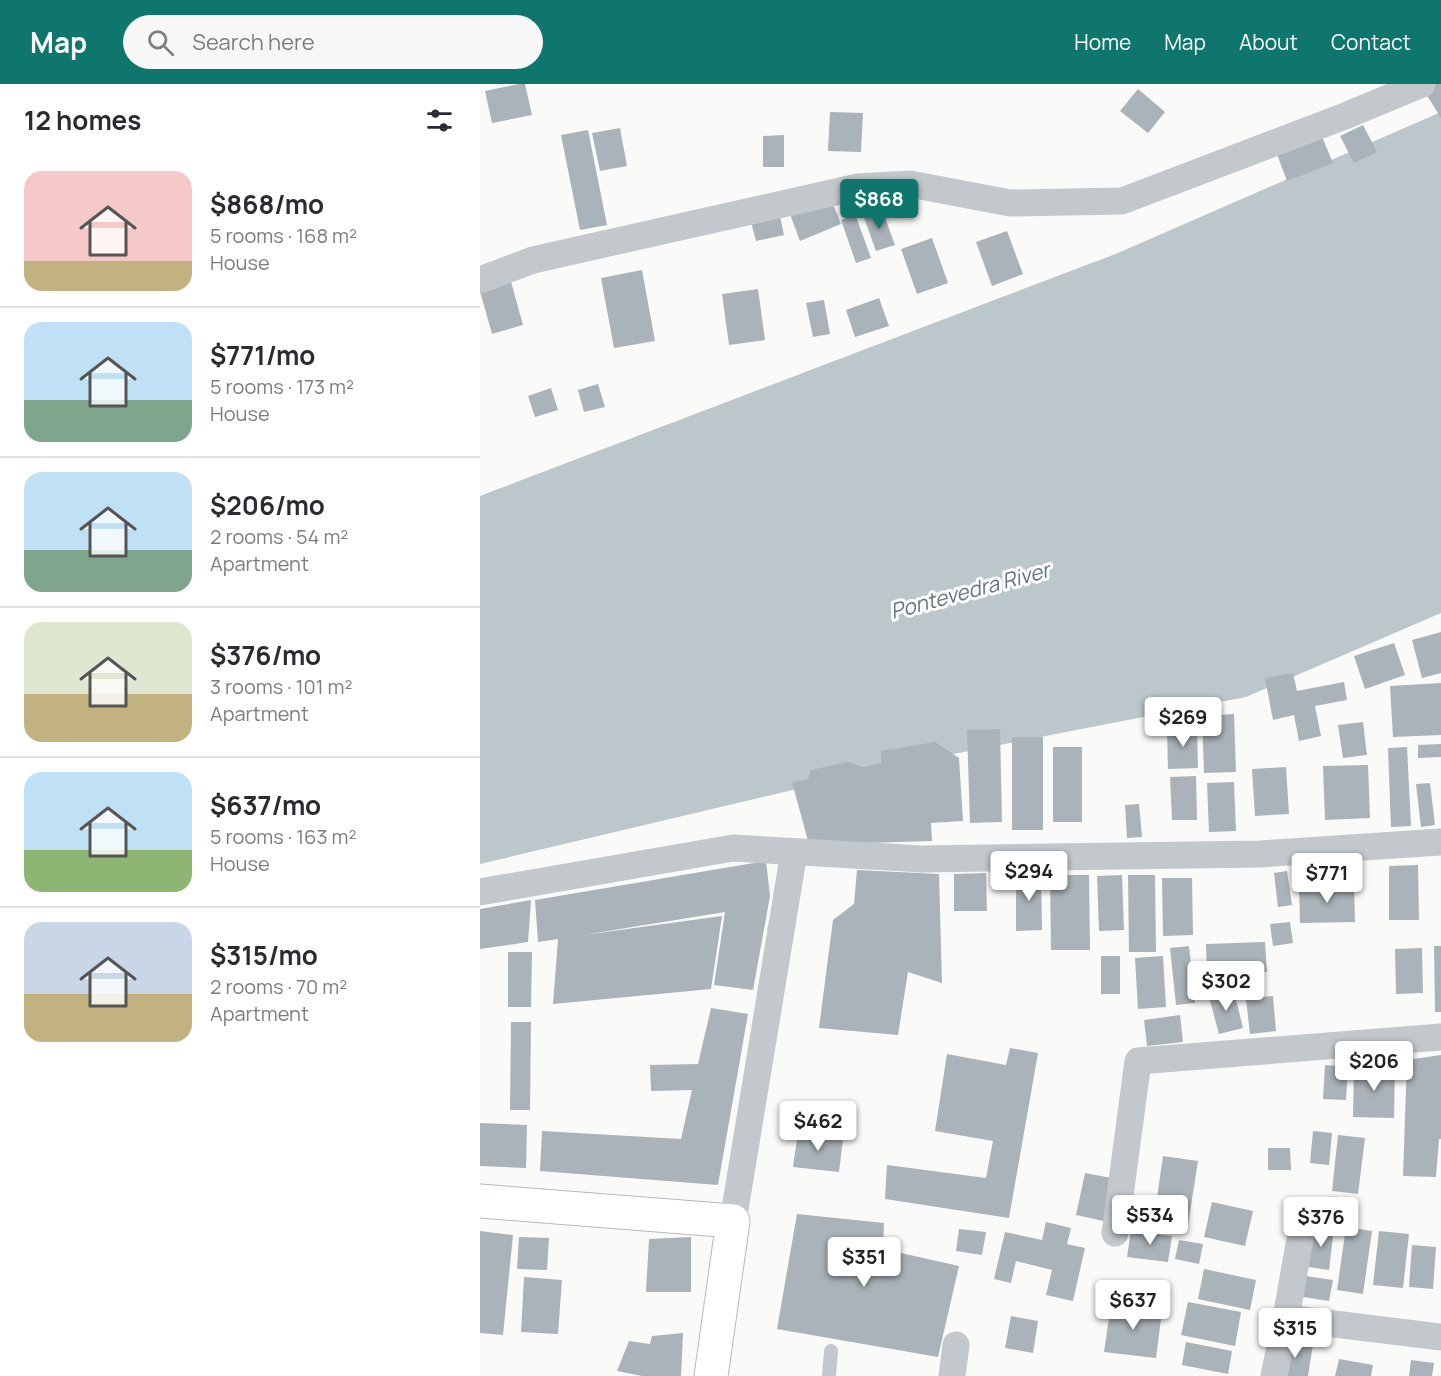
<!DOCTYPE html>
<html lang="en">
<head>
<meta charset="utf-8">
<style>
	:root { --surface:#fff; --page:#f7f7f7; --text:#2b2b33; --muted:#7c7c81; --line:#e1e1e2; --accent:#0f766e }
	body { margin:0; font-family:Manrope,sans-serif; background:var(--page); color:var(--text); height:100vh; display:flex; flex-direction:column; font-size:22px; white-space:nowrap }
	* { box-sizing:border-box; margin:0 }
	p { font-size:20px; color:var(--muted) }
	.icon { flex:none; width:33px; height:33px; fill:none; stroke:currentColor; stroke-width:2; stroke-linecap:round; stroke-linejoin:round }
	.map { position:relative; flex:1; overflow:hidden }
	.sheet { display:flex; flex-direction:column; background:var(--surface); width:480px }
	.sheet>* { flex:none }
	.price { position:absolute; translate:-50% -51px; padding:0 14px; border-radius:6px; background:#fff; color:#222; font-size:20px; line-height:39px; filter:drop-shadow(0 2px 3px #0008) }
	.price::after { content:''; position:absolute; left:50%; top:36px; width:18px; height:14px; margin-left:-9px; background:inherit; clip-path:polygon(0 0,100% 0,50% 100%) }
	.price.selected { background:var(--accent); color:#fff }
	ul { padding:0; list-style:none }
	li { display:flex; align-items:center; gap:18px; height:150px; padding:0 24px }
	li+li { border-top:2px solid var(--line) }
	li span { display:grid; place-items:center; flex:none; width:168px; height:120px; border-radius:18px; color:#555 }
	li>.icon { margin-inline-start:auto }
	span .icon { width:72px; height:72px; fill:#fffc; stroke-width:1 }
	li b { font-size:26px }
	h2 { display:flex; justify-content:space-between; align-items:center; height:72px; padding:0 24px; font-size:26px }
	header { display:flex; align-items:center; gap:36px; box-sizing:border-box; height:84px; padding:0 30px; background:var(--accent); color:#fff }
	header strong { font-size:28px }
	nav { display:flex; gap:33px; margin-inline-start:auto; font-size:21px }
	.search { width:420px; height:54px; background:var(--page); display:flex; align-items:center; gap:15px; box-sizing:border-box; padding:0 21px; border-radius:33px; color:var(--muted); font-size:22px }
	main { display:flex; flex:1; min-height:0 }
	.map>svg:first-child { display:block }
	.water { fill:#bbc7cb }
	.building { fill:#aab3b9 }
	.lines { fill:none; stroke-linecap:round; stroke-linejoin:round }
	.primary-casing { stroke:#b5babe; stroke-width:35 }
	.lane { stroke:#c3c8cc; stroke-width:14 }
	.street { stroke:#c3c8cc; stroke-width:27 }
	.primary { stroke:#fff; stroke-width:33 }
	.labels { text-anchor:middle; stroke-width:6; stroke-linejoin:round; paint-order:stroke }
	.water-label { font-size:21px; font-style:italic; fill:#60757c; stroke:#fff }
</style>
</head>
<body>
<header>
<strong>Map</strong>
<div class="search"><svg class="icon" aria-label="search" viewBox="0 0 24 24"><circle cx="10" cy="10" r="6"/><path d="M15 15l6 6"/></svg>Search here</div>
<nav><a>Home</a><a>Map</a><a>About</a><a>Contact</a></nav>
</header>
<main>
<section class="sheet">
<h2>12 homes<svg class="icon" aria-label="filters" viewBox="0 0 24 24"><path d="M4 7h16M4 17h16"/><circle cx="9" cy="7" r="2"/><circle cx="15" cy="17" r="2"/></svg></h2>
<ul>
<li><span style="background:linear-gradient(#f6c9c9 75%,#c2b280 0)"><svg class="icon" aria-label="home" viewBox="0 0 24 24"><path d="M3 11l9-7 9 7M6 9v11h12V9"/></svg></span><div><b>$868/mo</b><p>5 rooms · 168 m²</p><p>House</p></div></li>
<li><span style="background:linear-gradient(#bfe0f5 65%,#7fa58c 0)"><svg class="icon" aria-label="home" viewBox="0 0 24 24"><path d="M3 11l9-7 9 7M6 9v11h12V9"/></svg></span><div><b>$771/mo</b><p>5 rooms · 173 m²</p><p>House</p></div></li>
<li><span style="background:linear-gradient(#bfe0f5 65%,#7fa58c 0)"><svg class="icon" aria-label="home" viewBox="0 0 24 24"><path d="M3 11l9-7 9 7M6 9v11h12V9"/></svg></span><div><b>$206/mo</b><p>2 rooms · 54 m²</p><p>Apartment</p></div></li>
<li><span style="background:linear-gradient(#dfe7d0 60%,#c2b280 0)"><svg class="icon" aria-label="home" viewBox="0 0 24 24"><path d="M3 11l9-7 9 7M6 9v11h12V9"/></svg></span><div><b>$376/mo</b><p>3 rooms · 101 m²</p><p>Apartment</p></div></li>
<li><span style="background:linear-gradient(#bfe0f5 65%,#8fb573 0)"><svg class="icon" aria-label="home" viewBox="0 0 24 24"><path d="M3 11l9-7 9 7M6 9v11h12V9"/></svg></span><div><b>$637/mo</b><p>5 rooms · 163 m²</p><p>House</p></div></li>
<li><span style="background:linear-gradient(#c9d6e8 60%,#c2b280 0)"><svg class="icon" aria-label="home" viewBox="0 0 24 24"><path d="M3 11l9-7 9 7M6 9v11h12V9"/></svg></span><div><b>$315/mo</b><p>2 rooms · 70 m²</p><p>Apartment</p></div></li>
</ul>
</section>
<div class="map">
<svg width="961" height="1292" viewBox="0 0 961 1292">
	<rect width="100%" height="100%" fill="#fafaf8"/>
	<path class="water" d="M961,28v501l-195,84 -344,67 -422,100v-368l638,-243z"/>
	<g class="building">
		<path d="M39,0h6l7,31 -40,8 -7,-32z"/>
		<path d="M950,0h11v34l-18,-29z"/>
		<path d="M658,5l27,23 -17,21 -28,-22z"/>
		<path d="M350,28l33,1 -2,39 -33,-1z"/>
		<path d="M883,41l14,27 -23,11 -14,-27z"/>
		<path d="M140,44l7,38 -27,5 -8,-38z"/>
		<path d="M108,46l19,95 -27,5 -19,-95z"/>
		<path d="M840,48l13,31 -46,18 -12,-32z"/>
		<path d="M304,51v32h-21v-31z"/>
		<path d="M351,115l10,25 -41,17 -10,-27z"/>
		<path d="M402,125l13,36 -19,6 -13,-36z"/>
		<path d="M375,130l16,44 -15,5 -15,-43z"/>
		<path d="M300,132l4,19 -28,6 -5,-19z"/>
		<path d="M527,147l16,43 -31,12 -16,-44z"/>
		<path d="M452,154l16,45 -31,11 -16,-45z"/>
		<path d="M162,186l13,71 -41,7 -13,-70z"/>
		<path d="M30,194l13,47 -31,9 -12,-43z"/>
		<path d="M278,205l7,51 -36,5 -7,-51z"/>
		<path d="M399,214l10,28 -34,11 -9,-27z"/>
		<path d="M344,216l6,34 -17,3 -7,-34z"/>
		<path d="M118,300l7,23 -21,5 -6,-22z"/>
		<path d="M71,304l7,22 -23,7 -7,-21z"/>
		<path d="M961,548v41l-19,5 -10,-38z"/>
		<path d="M914,559l11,32 -40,14 -11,-33z"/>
		<path d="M813,589l4,18 47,-9 3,18 -32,6 6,30 -22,5 -5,-26 -21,5 -8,-42z"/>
		<path d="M961,599v52l-48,2 -3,-51z"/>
		<path d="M754,630l2,58 -32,1 -2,-57z"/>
		<path d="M883,638l4,33 -24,3 -5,-33z"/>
		<path d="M717,644l1,40 -30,1 -1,-40z"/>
		<path d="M520,645l2,93 -32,1 -3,-93z"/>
		<rect x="532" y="653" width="31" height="93"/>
		<path d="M455,658l24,16 4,63 -32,2 1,18 -65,2 -59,-2 -16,-59 16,-3 3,-9 37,-8 15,5 18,-4v-12z"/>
		<path d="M961,660v13l-23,1v-13z"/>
		<rect x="573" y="663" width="29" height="75"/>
		<path d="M927,663l4,79 -20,1 -3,-79z"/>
		<path d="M888,681l2,53 -45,2 -2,-54z"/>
		<path d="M806,683l3,47 -34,2 -3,-47z"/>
		<path d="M716,692l1,44h-25l-2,-43z"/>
		<path d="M754,698l2,49 -27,1 -2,-49z"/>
		<path d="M950,699l5,42 -14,2 -5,-43z"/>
		<path d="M659,720l3,33 -15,1 -2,-33z"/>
		<path d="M286,777l4,35 -17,94 -39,-5 11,-73 -142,23 139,-19 -11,73 -158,15 5,-65 -20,3 -3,-42z"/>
		<path d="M938,781l1,55h-30v-54z"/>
		<path d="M377,786l82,4 3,109 -34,-11 -10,63 -79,-7 14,-108 21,-16z"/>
		<path d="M807,787l5,34 -14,2 -4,-34z"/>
		<path d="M506,789l1,38h-33v-37z"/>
		<path d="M561,789l1,57 -26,1v-57z"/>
		<path d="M570,791h39l1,75h-39z"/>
		<path d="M642,791l2,55 -25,1 -2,-55z"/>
		<path d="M648,791h27l1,77h-27z"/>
		<path d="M682,794h30l1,57 -30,1z"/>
		<path d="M874,800l1,38 -55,1 -1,-38z"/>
		<path d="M51,816l-3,42 -48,7v-40z"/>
		<path d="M810,838l3,21 -20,3 -3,-22z"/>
		<path d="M785,858l2,30 -60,2 -1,-30z"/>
		<path d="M709,862l6,57 -19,2 -6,-57z"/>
		<path d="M954,862h7v66h-6z"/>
		<path d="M942,864l1,45 -27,1 -1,-45z"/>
		<path d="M28,868h24l-1,55h-23z"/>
		<rect x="621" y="872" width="19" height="38"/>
		<path d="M683,872l3,51 -28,2 -3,-51z"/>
		<path d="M754,907l9,37 -24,6 -10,-37z"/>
		<path d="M793,912l3,35 -26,3 -4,-35z"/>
		<path d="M231,924l37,6 -30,171 -178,-14 2,-40 139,8 11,-49 -41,1 -1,-26 48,-1z"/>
		<path d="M700,931l3,27 -36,4 -3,-26z"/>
		<path d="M31,938h20l-1,88h-20z"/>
		<path d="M530,964l28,5 -29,165 -124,-19 2,-34 99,13 7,-37 -58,-10 12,-77 59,11z"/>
		<path d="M961,971v84h-2l-3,38 -33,-1 4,-116z"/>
		<path d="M845,981l23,2 -2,33 -23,-1z"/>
		<path d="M874,981l41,1 -1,52 -41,-1z"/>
		<path d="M0,1039l47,2 -1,43 -46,-2z"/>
		<path d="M833,1047l19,2 -3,32 -19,-2z"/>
		<path d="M318,1048l45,6 -4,34 -46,-5z"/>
		<path d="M858,1051l27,3 -7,56 -26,-3z"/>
		<path d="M788,1064h22l1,22h-23z"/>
		<path d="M683,1072l35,5 -11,70 -34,-6z"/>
		<path d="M605,1089l32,6 -9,43 -32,-7z"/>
		<path d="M732,1118l41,9 -8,35 -41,-9z"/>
		<path d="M317,1130l87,9 -1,26 76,17 -21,91 -161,-28z"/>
		<path d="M566,1138l25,6 -4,16 18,4 -12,53 -27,-6 6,-25 -36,-9 -5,22 -17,-4 11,-47 37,8z"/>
		<path d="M833,1143l21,2 -5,41 -21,-3z"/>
		<path d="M866,1143l26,4 -9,63 -26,-4z"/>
		<path d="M479,1145l27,3 -4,23 -26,-4z"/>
		<path d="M0,1147l33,4 -10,100 -23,-2z"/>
		<path d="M651,1147l41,5 -4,26 -41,-5z"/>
		<path d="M899,1147l30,3 -6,54 -30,-3z"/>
		<path d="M39,1153l30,1 -2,32 -30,-1z"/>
		<path d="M211,1153v55h-45l3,-53z"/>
		<path d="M699,1156l24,4 -4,20 -24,-5z"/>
		<path d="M932,1161l24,2 -3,42 -24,-2z"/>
		<path d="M724,1185l52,11 -6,30 -52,-11z"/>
		<path d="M826,1192l27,4 -4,21 -26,-4z"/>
		<path d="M44,1193l38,3 -4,54 -37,-2z"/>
		<path d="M708,1218l53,10 -6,34 -54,-11z"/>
		<path d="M631,1220l51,7 -6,47 -52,-6z"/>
		<path d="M531,1232l27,5 -5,32 -28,-5z"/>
		<path d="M203,1249l-2,43h-39l-25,-5 12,-30 21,3 2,-8z"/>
		<path d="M804,1255l29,5 -5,32h-31z"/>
		<path d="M706,1258l46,9 -4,23 -46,-9z"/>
		<path d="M859,1275l34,6 -2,11h-36z"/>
		<path d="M931,1276l23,3 -2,13h-23z"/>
	</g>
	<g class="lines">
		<g class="primary-casing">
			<path id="primary" d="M0,1117l253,20 -22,155"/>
		</g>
		<path class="lane" d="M349,1292l2,-25"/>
		<g class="street">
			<path d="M0,196l53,-20 325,-73 52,-3 100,19 112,-2 223,-85 77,-32"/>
			<path d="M0,808l253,-44 189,11 338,-5 181,-12"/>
			<path d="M253,1137l61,-369"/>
			<path d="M635,1149l23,-172 303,-24"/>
			<path d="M806,1234l155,19"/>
			<path d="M472,1292l4,-31"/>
			<path d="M794,1292l12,-58 18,-102 29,-6"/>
		</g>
		<use href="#primary" class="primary"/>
	</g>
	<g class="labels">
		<g class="water-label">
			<text transform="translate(490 507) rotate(-15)" y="7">Pontevedra River</text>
		</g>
	</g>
</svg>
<b class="price selected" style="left:399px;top:146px">$868</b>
<b class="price" style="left:703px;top:664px">$269</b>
<b class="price" style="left:549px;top:818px">$294</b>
<b class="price" style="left:847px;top:820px">$771</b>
<b class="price" style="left:746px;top:928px">$302</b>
<b class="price" style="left:894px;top:1008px">$206</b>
<b class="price" style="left:338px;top:1068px">$462</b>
<b class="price" style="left:670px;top:1162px">$534</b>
<b class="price" style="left:841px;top:1164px">$376</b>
<b class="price" style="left:384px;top:1204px">$351</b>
<b class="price" style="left:653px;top:1247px">$637</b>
<b class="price" style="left:815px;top:1275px">$315</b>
</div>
</main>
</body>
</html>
